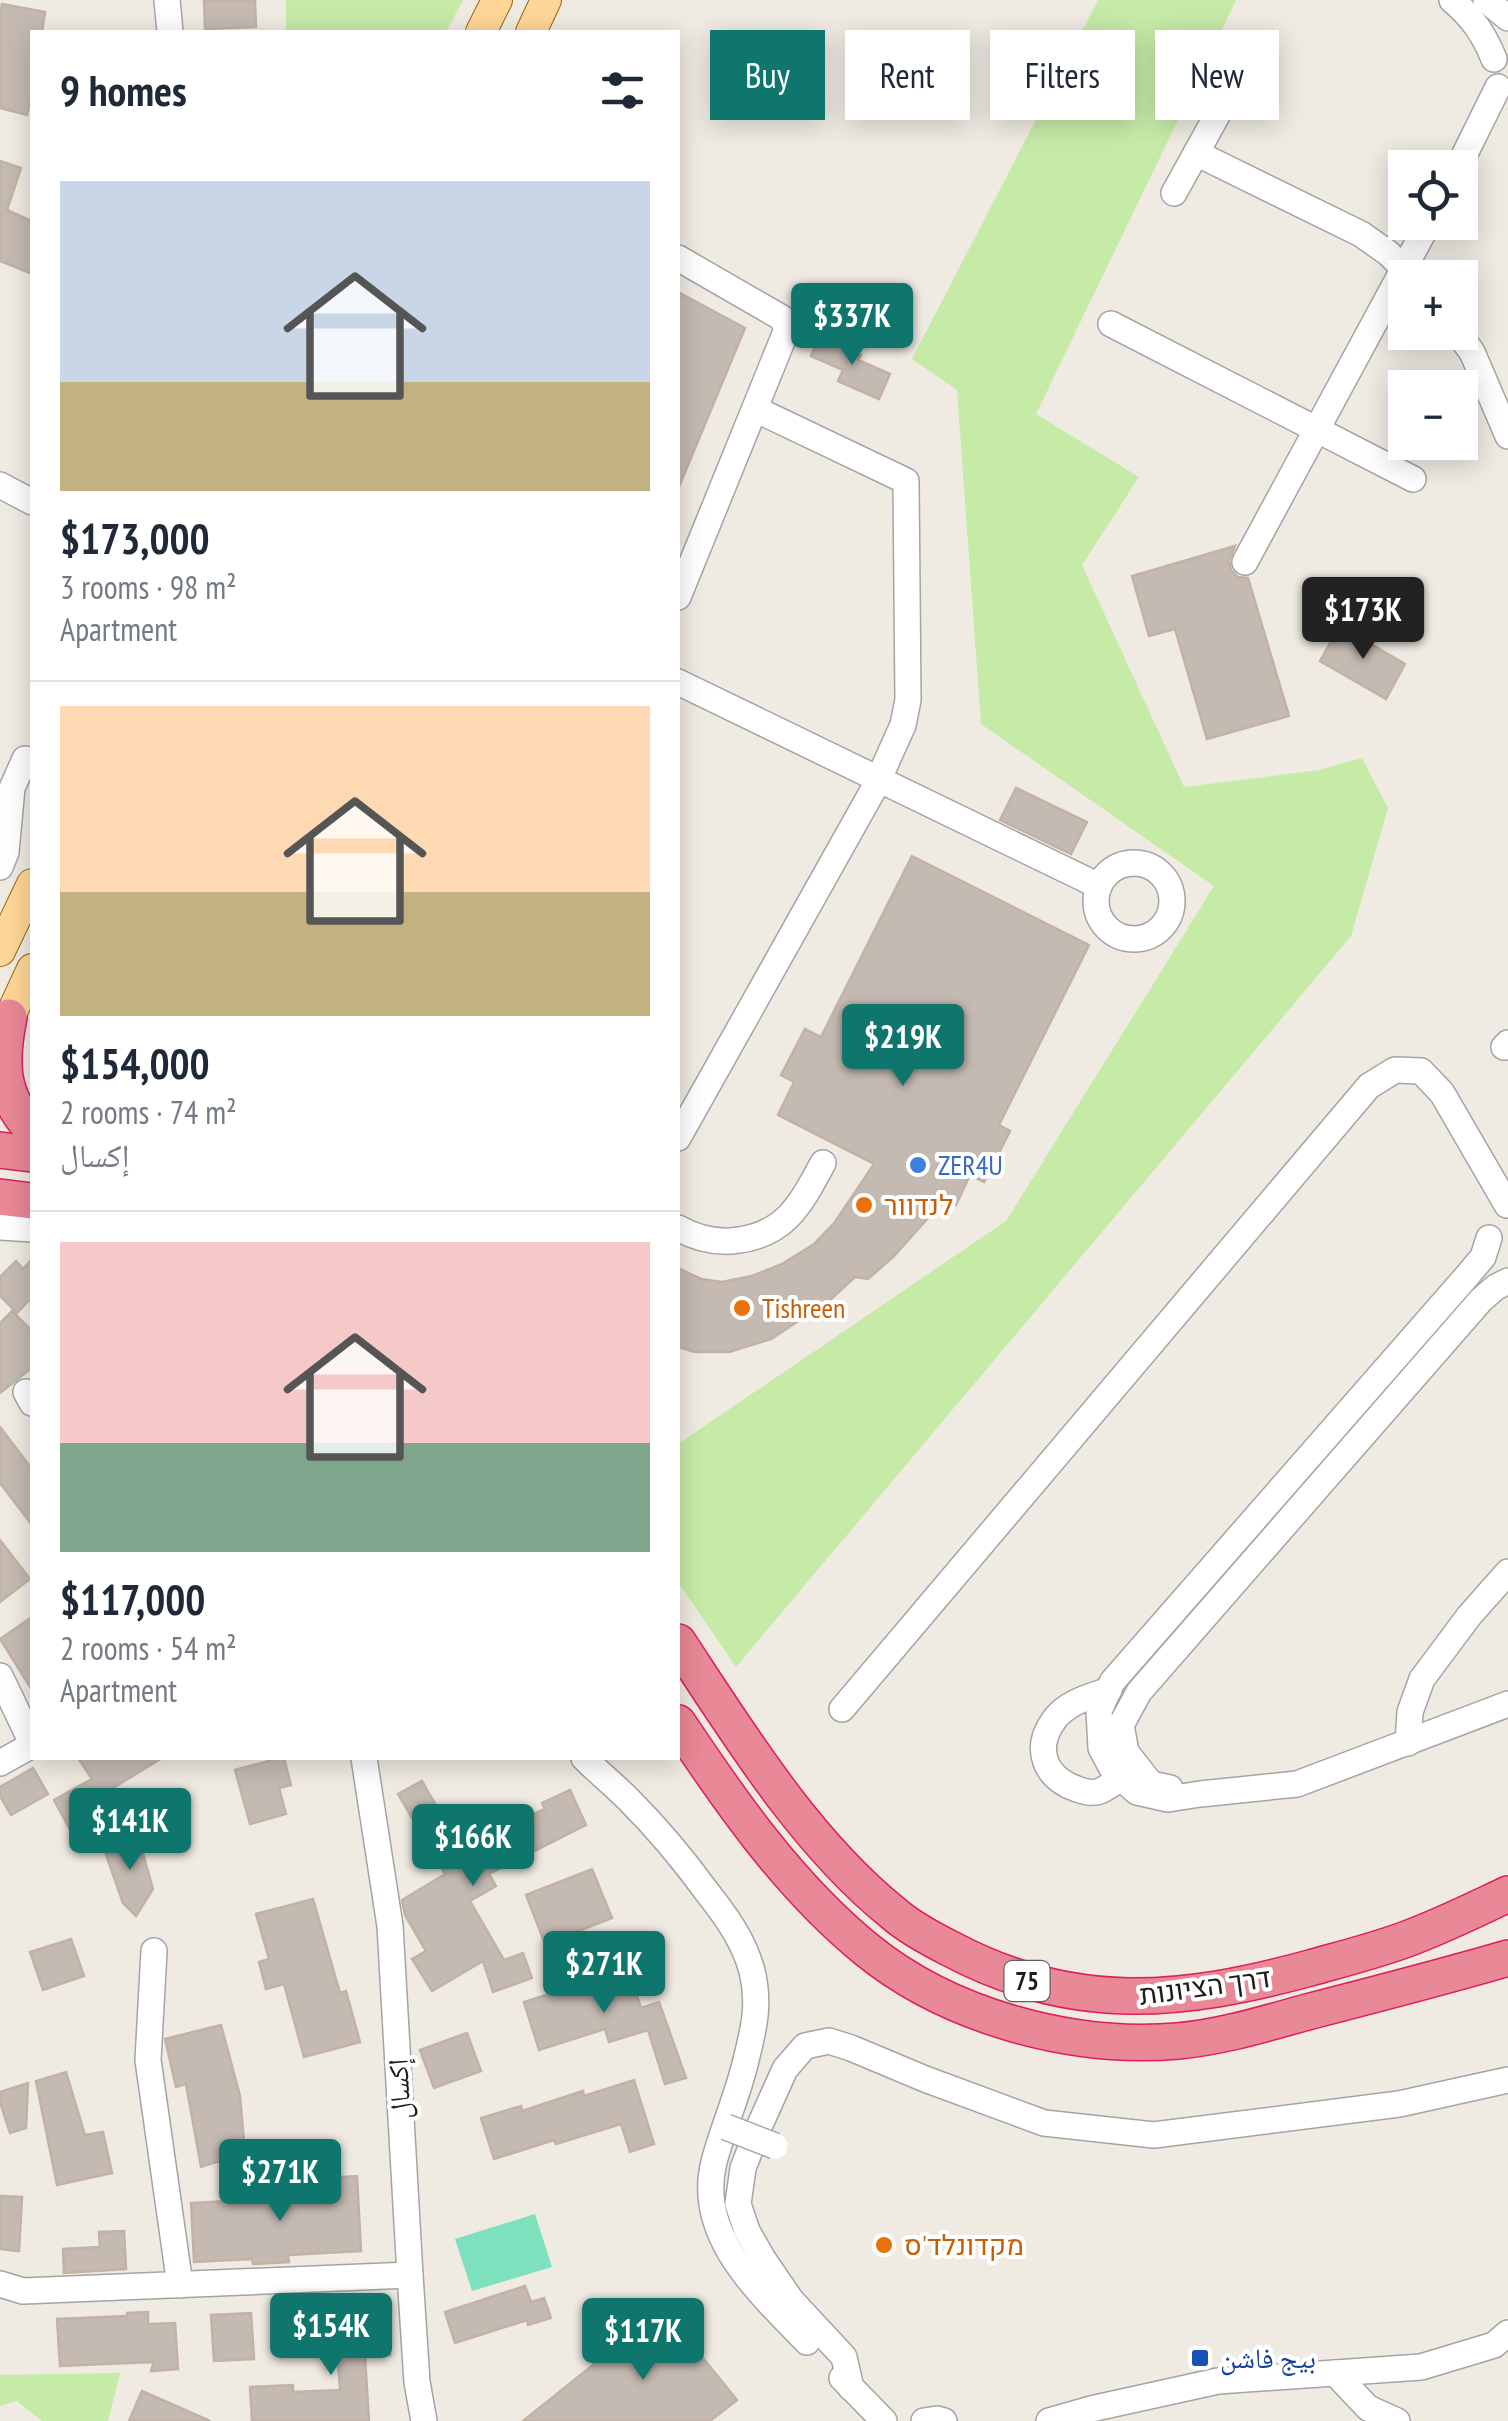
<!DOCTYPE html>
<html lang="en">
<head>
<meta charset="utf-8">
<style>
	:root { --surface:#fff; --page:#f2f2f3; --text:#1f2937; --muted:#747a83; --line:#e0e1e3; --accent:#0f766e }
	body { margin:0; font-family:"PT Sans Narrow","Noto Naskh Arabic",Heebo,sans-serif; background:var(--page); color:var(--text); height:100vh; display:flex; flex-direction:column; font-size:38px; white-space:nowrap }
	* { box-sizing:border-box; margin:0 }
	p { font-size:32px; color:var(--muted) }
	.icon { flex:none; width:55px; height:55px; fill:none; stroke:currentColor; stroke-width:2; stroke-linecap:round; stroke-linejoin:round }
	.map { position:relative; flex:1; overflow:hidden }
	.side { position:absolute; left:30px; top:30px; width:650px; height:1730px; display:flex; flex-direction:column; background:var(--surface); border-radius:0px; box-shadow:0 5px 25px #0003 }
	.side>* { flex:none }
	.banner { position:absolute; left:710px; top:30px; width:648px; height:90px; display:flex; gap:20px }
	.fabs { position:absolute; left:1388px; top:150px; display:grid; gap:20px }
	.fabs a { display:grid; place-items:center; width:90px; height:90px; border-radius:0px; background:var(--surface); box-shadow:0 5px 25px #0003; font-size:50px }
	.price { position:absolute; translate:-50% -85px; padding:0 22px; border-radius:10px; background:var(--accent); color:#fff; font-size:32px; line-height:65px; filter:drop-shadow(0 2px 5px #0008) }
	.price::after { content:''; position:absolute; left:50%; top:60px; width:30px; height:22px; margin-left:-15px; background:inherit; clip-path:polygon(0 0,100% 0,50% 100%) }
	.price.current { background:#222; color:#fff }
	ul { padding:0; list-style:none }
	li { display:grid; align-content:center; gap:20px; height:530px; padding:0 30px }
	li+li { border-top:2px solid var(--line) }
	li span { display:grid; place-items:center; height:310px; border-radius:0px; color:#555 }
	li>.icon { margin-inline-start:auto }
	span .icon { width:180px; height:180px; fill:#fffc; stroke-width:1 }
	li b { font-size:42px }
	h2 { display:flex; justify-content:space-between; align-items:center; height:120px; padding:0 30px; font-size:42px }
	.pill { padding:0 35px; border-radius:0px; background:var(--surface); box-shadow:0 5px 25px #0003; font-size:35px; line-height:90px }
	.pill.current { background:var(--accent); color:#fff }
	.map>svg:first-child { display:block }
	.grass { fill:#c6eba7 }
	.pitch { fill:#7ee1be }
	.building { fill:#c4bab2; stroke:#c1b2a5; stroke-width:2.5 }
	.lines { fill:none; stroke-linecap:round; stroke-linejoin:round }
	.minor-casing { stroke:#a4a4a4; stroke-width:28 }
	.major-casing { stroke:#976a00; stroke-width:32 }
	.highway-casing { stroke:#df1e59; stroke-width:38 }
	.minor { stroke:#fff; stroke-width:25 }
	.major { stroke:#ffd698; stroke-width:30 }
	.highway { stroke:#e98896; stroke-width:35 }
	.minor-bridge-casing { stroke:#a4a4a4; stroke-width:28; stroke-linecap:butt }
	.minor-bridge { stroke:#fff; stroke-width:25 }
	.shop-dot { fill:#3f7fe0; stroke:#fff; stroke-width:4 }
	.food-dot { fill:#e8710a; stroke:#fff; stroke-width:4 }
	.transit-dot { fill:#1a4fb4; stroke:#fff; stroke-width:4 }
	.labels { text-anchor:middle; stroke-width:8; stroke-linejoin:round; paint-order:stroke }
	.shield { fill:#fff; stroke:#616161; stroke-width:2.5 }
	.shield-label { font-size:25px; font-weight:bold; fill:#1d1d1d }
	.shop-label { font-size:28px; fill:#366cbe; stroke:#fff; text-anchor:start }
	.food-label { font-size:28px; fill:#c56008; stroke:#fff; text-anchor:start }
	.street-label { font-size:28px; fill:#1d1d1d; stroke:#fff }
	.transit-label { font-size:28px; fill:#164399; stroke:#fff; text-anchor:start }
</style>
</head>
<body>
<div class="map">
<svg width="1508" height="2421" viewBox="0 0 1508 2421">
	<rect width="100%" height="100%" fill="#efebe3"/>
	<g class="grass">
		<path d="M286,0h177l-17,32h-160z"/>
		<path d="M1098,0h138l-200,414 103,63 -57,88 102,222 135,-17 43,-12 26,50 -37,128 -615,731 -58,-85v-138l328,-223 208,-335 -233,-162 -24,-334 -45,-31z"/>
		<path d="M120,2373l-12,48h-66l-25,-20 -17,5v-31z"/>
	</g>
	<path class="pitch" d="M535,2214l17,53 -80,24 -17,-52z"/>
	<g class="building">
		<path d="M204,0h51l1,27 -51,2z"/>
		<path d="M2,4l43,8 -3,20h-10v62l-5,21 -27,-7v-90z"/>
		<path d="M0,161l21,7 -14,42 25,11v53l-32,-13z"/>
		<path d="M678,292l67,36 -67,161z"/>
		<path d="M819,336l42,19 -3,5 32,14 -11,25 -41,-18 5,-11 -32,-14z"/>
		<path d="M1235,546l-6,15 2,9 7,7 10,1 41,138 -82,23 -32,-110 -26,7 -17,-60z"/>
		<path d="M1340,626l65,38 -19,35 -66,-38z"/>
		<path d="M1016,788l71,34 -16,32 -71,-34z"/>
		<path d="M912,856l177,89 -90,180 11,6 -26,51 -14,-7 -14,30 -11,-6 -51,57 -26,23 -13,-2 -25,23 -59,39 -42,13h-34l-17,-5v-79l23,11 21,3 30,-6 30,-12 32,-20 21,-22 39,-58 -96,-49 16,-33 -13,-7 24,-46 16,8z"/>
		<path d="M32,1259v38l-15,16 -17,-17v-19l16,-16 7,8z"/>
		<path d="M12,1311l20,20v37l-32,25v-70z"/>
		<path d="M0,1427l32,42v56l-32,-42z"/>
		<path d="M0,1540l30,39 -30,23z"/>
		<path d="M32,1617v73l-32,-51z"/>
		<path d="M78,1758h84l-72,44 11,21 -27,14 -20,-37 38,-21z"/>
		<path d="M280,1758h4l7,27 -12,3 7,26 -36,10 -15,-54z"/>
		<path d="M33,1768l15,26 -37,21 -11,-19v-9z"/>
		<path d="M422,1781l46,80 34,-20 -5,-10 48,-22 -3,-6 28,-13 16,35 -97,49 7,12 -26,15 34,59 19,-7 9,25 -39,14 -10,-31 -51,30 -20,-32 14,-8 -21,-36 -3,-15 43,-26 -47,-80z"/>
		<path d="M138,1836l15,53 -17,27 -13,-13 -19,-54z"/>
		<path d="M592,1869l20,49 -67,26 -19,-49z"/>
		<path d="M313,1899l27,94 6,-2 14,51 -56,15 -20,-73 -18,5 -7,-27 10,-3 -13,-45z"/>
		<path d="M71,1939l13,37 -41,14 -13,-38z"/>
		<path d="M625,1959l16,49 18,-6 27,76 -21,6 -17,-54 -39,12 -4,-13 -66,21 -15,-48 65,-21 -3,-10z"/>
		<path d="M221,2025l19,71 5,57 -44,14 -15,-83 -10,3 -11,-48z"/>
		<path d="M467,2033l14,38 -47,17 -14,-38z"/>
		<path d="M66,2072l19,63 18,-3 9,41 -55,12 -21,-104z"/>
		<path d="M634,2080l20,64 -24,8 -9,-28 -65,20 -2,-4 -60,19 -13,-41 40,-12 1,5 61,-20 1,5z"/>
		<path d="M28,2083l-2,45 -16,5 -10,-31v-10z"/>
		<path d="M357,2176l4,75 -73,4 1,7 -36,2 -1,-5 -58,3 -3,-59 58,-3 -1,-6 63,-4 -1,-11z"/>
		<path d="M0,2196l22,1 -3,54 -19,-2z"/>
		<path d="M124,2231l2,38 -62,4 -1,-24 37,-2 -1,-15z"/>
		<path d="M525,2286l6,16 13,-4 7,20 -23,7 -1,-5 -72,23 -10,-31z"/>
		<path d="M663,2309l74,91 -27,21h-187z"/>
		<path d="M148,2312v12l27,-1 3,46 -27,2 3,-9 -94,4 -3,-47 70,-3v-3z"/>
		<path d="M251,2313l3,46 -40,2 -3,-46z"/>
		<path d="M387,2313l3,42 -25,1 4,65h-117l-2,-34 43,-2v7l47,-2 -5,-75z"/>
		<path d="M142,2391l68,30h-81z"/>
	</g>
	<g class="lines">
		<g class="minor-casing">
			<g id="minor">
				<path d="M167,0l3,32"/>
				<path d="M1452,0c20,17 32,34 42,59"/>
				<path d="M1486,0l22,18"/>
				<path d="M1196,153l165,81 27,19 25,25"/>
				<path d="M1458,168l40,-81"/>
				<path d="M1174,193l46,-83"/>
				<path d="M678,258l104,60 5,11 -109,268"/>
				<path d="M1111,324l302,155"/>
				<path d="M1457,332l15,20 36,84"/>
				<path d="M0,485l32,17"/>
				<path d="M1245,562l184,-340"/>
				<path d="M678,682l421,204"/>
				<circle cx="1134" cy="901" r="38"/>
				<path d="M0,867l6,-15 6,-64 13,-29"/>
				<path d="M1504,1047l4,-4"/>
				<path d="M678,1138l198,-353 27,-60 5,-25 -2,-219 -151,-72"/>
				<path d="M0,1227l32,2"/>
				<path d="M678,1228c16,9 35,14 53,13 53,-4 69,-35 92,-78"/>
				<path d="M1489,1238l-6,19 -16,19 -355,406 -13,29 2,37 13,24 23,20 31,7 32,-5 97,-10 211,-80"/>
				<path d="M26,1392l6,11"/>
				<path d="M0,1676l32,67"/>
				<path d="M1109,1690c-20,7 -42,12 -55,30 -21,29 -9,58 23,69 8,3 16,5 23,2 7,-3 15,-9 21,-13"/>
				<path d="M842,1709l527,-623 26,-16 26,1 21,22 65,112"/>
				<path d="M1408,1743l2,-31 12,-33 47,-63 39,-44"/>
				<path d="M364,1758l26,168 20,349 7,107 7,39"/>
				<path d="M584,1758c14,14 30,27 44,41 29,29 55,60 79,93 19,24 37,49 45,79 8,33 2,57 -6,89 -8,35 -23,67 -32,102 -19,74 47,132 93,180"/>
				<path d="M0,1763l32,-18"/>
				<path d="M1170,1788l-19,-4 -25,-32 -5,-27 18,-33 342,-392 15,-13 12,-6"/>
				<path d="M154,1951l-6,109 32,225"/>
				<path d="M0,2284l23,7 387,-16"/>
				<path d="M1335,2373l33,35 29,13"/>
				<path d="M842,2378l42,43"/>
				<path d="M851,2388l-7,-31 -53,-57 -28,-41 -16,-28 -9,-27 5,-36 16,-41 26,-58 20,-23 24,-5 22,7 74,31 119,44 110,12 245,-31 109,-24"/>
				<path d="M924,2421l13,-2 7,2"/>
				<path d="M1049,2421l42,-12 127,-28 203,-14 73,-22 14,-12"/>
			</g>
		</g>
		<g class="major-casing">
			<g id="major">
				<path d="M481,32l16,-32"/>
				<path d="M531,32l15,-32"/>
				<path d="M0,951l32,-67"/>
				<path d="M0,1038l32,-69"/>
			</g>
		</g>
		<g class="highway-casing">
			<g id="highway">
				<path d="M9,1017c-9,45 -9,78 23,112"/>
				<path d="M0,1150l32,4"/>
				<path d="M0,1197l32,4"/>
				<path d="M678,1642c62,94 127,200 215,271 17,15 38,26 58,36 122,65 231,54 359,19 32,-9 64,-17 94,-28 36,-13 70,-30 104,-46"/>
				<path d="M678,1723c54,81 112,164 188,226 83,68 207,101 312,92 45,-4 89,-18 133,-30 66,-17 132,-34 197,-53"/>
			</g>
		</g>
		<use href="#minor" class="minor"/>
		<use href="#major" class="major"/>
		<use href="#highway" class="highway"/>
		<g class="minor-bridge-casing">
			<path id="minor-bridge" d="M726,2127l49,19"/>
		</g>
		<use href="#minor-bridge" class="minor-bridge"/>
	</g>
	<circle class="shop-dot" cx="918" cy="1165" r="10"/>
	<g class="food-dot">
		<circle cx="864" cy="1205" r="10"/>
		<circle cx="742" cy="1308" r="10"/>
		<circle cx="884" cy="2245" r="10"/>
	</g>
	<rect class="transit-dot" x="1190" y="2348" width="20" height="20" rx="5"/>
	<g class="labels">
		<rect class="shield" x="1004.5" y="1961" width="45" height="40" rx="8"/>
		<g class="shield-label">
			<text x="1027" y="1990">75</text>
		</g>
		<g class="shop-label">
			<text x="938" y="1175">ZER4U</text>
		</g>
		<g class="food-label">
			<text x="884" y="1215">לנדוור</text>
			<text x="762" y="1318">Tishreen</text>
			<text x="904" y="2255">מקדונלד'ס</text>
		</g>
		<g class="street-label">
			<text transform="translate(1205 1986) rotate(-8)" y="10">דרך הציונות</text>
			<text transform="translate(399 2089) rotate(-93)" y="10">إكسال</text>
		</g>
		<g class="transit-label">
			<text x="1220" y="2368">بيج فاشن</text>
		</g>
	</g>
</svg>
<div class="fabs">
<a><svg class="icon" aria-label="locate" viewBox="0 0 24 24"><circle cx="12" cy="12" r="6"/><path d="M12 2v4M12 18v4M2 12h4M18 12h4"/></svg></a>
<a>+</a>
<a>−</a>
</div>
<b class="price" style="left:852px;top:368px">$337K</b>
<b class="price current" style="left:1363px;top:662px">$173K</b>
<b class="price" style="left:903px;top:1089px">$219K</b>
<b class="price" style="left:130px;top:1873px">$141K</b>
<b class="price" style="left:473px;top:1889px">$166K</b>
<b class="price" style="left:604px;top:2016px">$271K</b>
<b class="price" style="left:280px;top:2224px">$271K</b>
<b class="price" style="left:331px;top:2378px">$154K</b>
<b class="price" style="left:643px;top:2383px">$117K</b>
<div class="banner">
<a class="pill current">Buy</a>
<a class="pill">Rent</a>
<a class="pill">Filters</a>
<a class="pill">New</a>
</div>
<section class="side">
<h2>9 homes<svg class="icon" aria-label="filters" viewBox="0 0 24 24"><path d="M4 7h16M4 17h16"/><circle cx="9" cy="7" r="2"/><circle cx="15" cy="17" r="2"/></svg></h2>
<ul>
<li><span style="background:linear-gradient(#c9d6e8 65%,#c2b280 0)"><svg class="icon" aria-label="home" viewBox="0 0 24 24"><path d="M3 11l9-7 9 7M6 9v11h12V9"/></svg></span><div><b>$173,000</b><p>3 rooms · 98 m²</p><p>Apartment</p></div></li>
<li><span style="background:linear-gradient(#ffd9b3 60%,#c2b280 0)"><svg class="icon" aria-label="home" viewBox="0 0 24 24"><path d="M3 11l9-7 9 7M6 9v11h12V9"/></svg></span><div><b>$154,000</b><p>2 rooms · 74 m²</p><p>إكسال</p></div></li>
<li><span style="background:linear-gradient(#f6c9c9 65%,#7fa58c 0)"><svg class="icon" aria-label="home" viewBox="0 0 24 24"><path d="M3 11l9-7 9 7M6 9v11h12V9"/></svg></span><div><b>$117,000</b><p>2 rooms · 54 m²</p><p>Apartment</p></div></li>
</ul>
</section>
</div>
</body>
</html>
